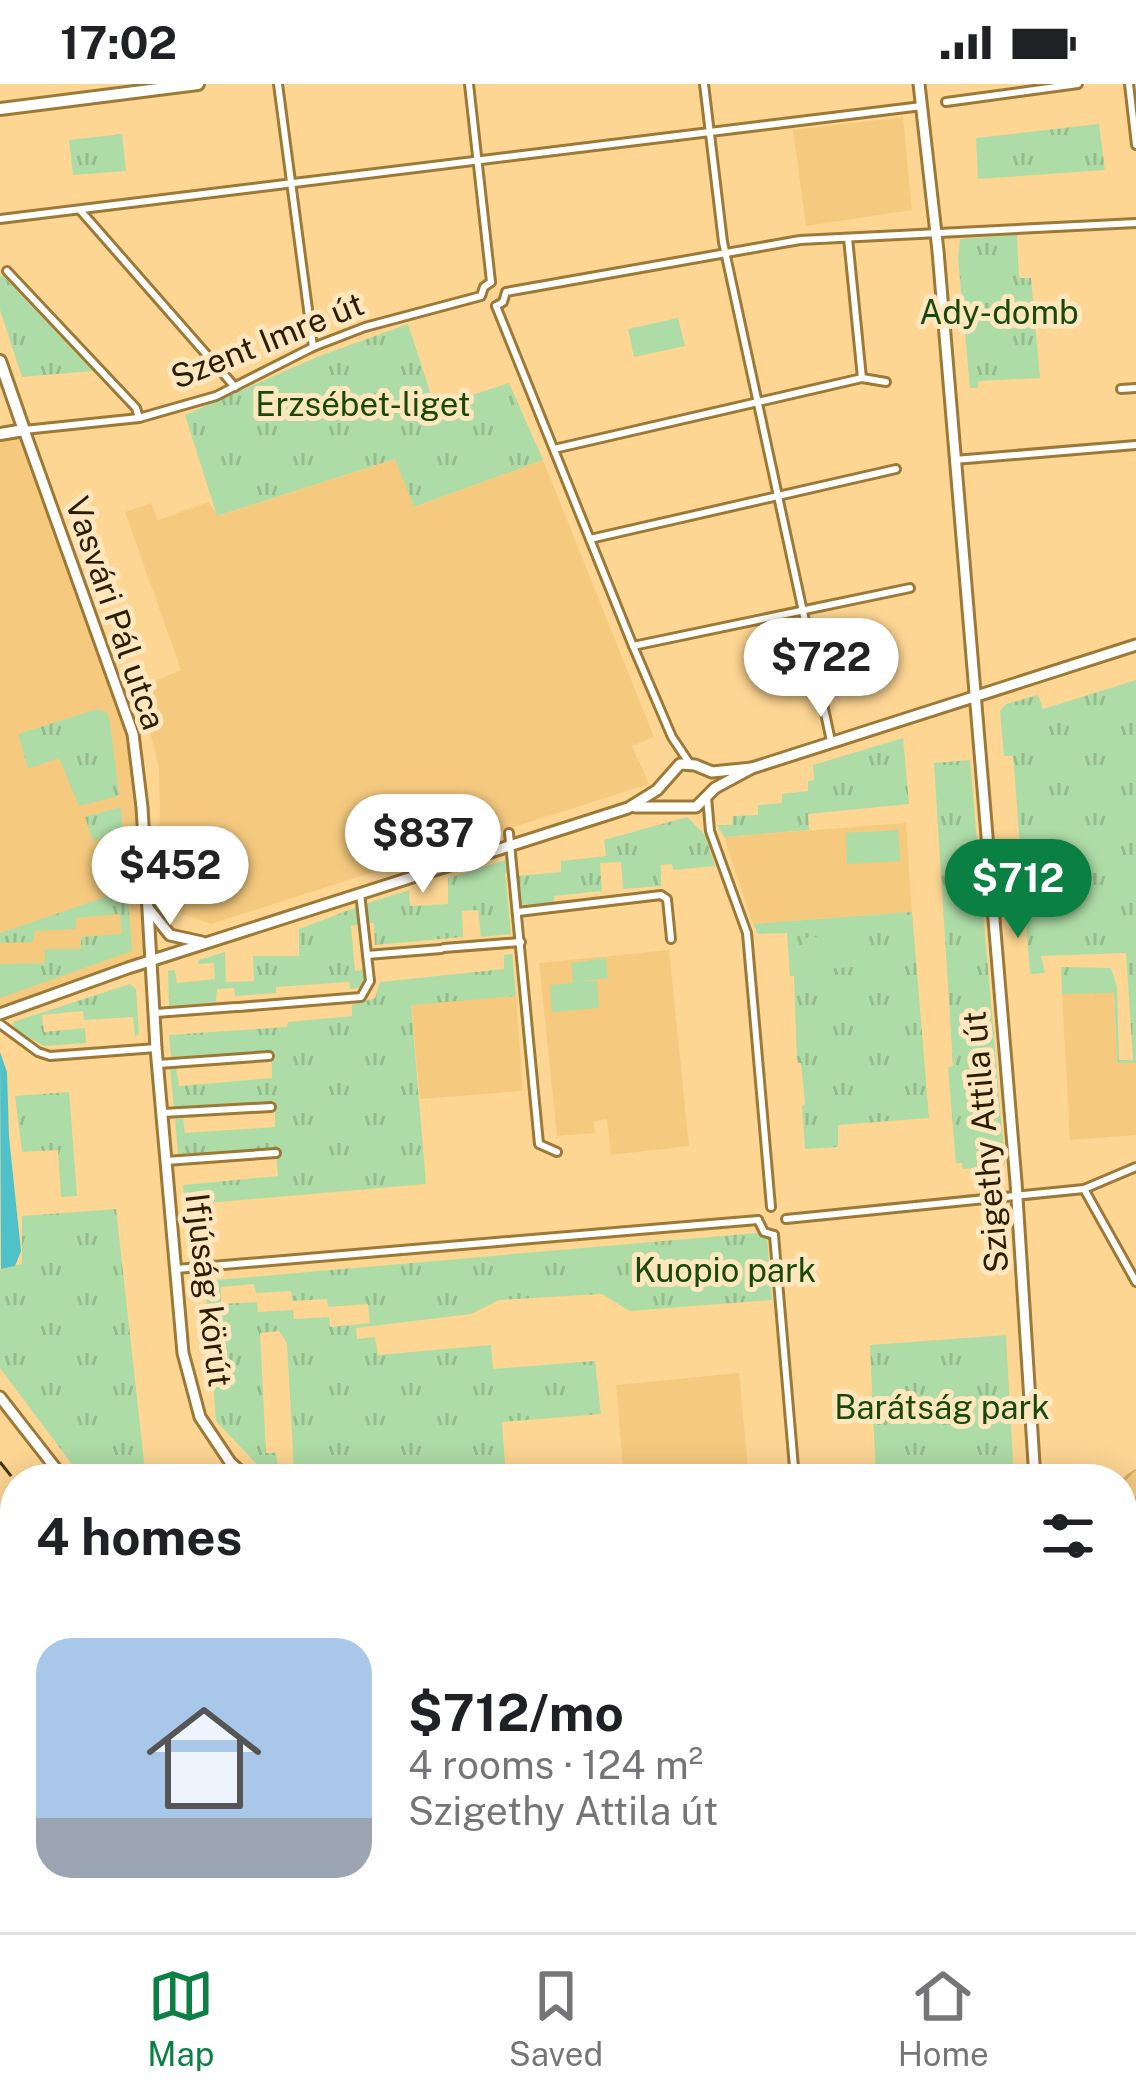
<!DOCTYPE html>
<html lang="en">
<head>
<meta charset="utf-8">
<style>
	:root { --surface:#fff; --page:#f2f2f2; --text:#202124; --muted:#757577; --line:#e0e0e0; --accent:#0b8043 }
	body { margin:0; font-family:"Public Sans",sans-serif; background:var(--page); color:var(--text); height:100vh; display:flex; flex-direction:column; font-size:45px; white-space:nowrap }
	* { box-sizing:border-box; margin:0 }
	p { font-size:39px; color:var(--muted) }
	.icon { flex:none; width:66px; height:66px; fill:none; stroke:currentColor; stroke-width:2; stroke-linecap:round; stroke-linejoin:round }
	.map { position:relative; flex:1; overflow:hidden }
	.panel { position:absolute; left:0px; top:1380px; width:1137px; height:468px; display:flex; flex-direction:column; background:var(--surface); border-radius:48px 48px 0 0; box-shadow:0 6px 30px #0003 }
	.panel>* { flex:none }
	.price { position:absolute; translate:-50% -102px; padding:0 27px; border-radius:42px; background:#fff; color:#222; font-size:39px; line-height:78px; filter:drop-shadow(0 3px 6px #0008) }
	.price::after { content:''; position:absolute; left:50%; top:72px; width:36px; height:27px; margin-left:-18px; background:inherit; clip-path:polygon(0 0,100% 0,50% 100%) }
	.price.current { background:var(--accent); color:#fff }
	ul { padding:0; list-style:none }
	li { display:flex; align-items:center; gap:36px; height:300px; padding:0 36px }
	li+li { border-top:3px solid var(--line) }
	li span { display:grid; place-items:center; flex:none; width:336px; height:240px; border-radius:36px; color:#555 }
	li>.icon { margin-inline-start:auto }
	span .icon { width:144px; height:144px; fill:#fffc; stroke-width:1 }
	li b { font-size:51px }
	h2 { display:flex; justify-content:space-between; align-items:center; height:144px; padding:0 36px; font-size:51px }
	.status { display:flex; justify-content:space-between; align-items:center; height:84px; padding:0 60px; background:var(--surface); direction:ltr }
	.status svg { height:33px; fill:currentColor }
	.menu { display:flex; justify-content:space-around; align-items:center; height:168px; border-top:3px solid var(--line); background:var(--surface); font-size:33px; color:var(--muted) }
	.menu a { display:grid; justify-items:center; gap:6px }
	.menu .current { color:var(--accent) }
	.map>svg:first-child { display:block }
	.built { fill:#f5ca7f }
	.industrial { fill:url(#industrial-furrows) }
	.grass { fill:url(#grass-tufts); fill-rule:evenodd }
	.pitch { fill:#aedca6 }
	.water { fill:#4fc1c8 }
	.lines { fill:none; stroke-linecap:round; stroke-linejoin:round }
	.street-casing { stroke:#9c7936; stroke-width:12 }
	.secondary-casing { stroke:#9c7936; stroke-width:15 }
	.primary-casing { stroke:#9c7936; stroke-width:16 }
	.street { stroke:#fff; stroke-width:6 }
	.secondary { stroke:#fff; stroke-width:9 }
	.primary { stroke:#fff; stroke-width:10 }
	.rail { stroke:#463514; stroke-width:3; stroke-dasharray:18 9; stroke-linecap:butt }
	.labels { text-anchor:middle; stroke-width:10; stroke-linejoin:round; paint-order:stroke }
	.park-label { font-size:33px; fill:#16490b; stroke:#fee6bf }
	.street-label { font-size:33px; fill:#2b1d01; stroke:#fee6bf }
</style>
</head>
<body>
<div class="status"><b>17:02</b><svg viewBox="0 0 49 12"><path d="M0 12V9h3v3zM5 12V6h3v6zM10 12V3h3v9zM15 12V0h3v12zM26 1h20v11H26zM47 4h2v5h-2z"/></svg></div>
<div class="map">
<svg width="1136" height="1848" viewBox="0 0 1136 1848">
	<defs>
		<pattern id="industrial-furrows" width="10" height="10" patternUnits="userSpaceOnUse" patternTransform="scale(3)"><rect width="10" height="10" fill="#f5ca7f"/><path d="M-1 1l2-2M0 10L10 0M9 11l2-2" fill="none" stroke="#d2ad6c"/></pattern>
		<pattern id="grass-tufts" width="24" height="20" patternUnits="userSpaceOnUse" patternTransform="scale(3)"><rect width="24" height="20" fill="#aedca6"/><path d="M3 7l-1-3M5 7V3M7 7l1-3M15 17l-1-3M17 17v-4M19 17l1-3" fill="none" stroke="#96bc8d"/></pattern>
	</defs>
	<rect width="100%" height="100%" fill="#fdd693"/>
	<g class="built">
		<path d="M903,33l9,93 -106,16 -13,-96z"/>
		<path d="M24,346l109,304 17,228 -150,52v-580z"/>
		<path d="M396,375l19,48 128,-47 111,277 -22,9 17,38 -438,140 -35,-12 -21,-59 5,-33 -1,-51 -19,-81 41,-18 -56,-158 26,-9 7,17 51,-18 9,14z"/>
		<path d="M906,739l6,89 -159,12 -29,-87z"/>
		<path d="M669,866l20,196 -78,9 -4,-36 -13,2 1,12 -38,3 -18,-173z"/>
		<path d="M1114,908l3,71h19v72l-66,5 -8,-146z"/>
		<path d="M516,912l7,95 -103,8 -9,-95z"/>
		<path d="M739,1289l10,106h-125l-8,-94z"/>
	</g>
	<path class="industrial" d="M1136,1385v392l-10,6 -4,-3v-385h-4z"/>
	<g class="grass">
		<path d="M1099,40l6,46 -127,9 -2,-41z"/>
		<path d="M122,50l4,37 -53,4 -4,-35z"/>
		<path d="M1017,151l2,43h12l9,100 -62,3v7h-8l-12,-130 2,-19z"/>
		<path d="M0,191l3,1 90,95 -71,6 -22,-67z"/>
		<path d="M408,240l27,83 74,-24 34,77 -129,47 -19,-48 -178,57 -32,-101 132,-58z"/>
		<path d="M1136,596v383h-19l-3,-70 -52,1 -1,-27 50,1 6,19 2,73h14l-7,-107 -85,3 4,17 -15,1 -17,-218h-9l-4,-45 6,-7 32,-9 5,14z"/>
		<path d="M97,625l9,3 4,10 9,74 -40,10 -20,-48 -31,11 -10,-35z"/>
		<path d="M903,654l6,66 -101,10 1,16 -85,7 -7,-12h15l1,-9 25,-1v-10l24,-2v-9l26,-3v-10l6,-1 -1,-15z"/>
		<path d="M970,676l35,405 -42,4 -1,-6h-6l-8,-96 5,-1 -19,-303z"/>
		<path d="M121,723l11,144 -132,47v-34l45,-1v-14h36v-12l41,-3 -2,-20 -44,4v11l-41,2 -2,11 -33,1v-10l123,-42 -4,-15 -5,1 -11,-39 -10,3 -8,-24z"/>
		<path d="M687,733l18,18 10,31 -42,4 -1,-6 -11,1v21l-38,3 -2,-27 -21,1 2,28 -48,5v7l-35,3 -3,-30 45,-4v-11l45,-5 -2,-16z"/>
		<path d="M509,775l1,12 -5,2 6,61 -30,3 -3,-27 -16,1 1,26 -88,8 -1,-22h-7l-2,-19 44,-14 1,16 38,-2v-26z"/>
		<path d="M357,823l2,17 -8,2 4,45 11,-1 -3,17 -13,2 -1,-7 -73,5v6l-41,3 -1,-8 -17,1 -1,13 -47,4 -1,-35 7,-1 2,13 38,-4 -1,-16 -16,1v-4l27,-8 1,30 28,-1 -1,-25h46v-27z"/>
		<path d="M912,828l17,206 -91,7v22l-33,2 -3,-43 3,-2 -4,-41h-4l-3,-87h-4l-3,-43 -29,1 -5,-10z"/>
		<path d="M512,870l4,42 -105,9 15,179 -241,21 -2,-20 95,-9 -2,-27 -98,5 -3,-35 8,-1 2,15 90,-6v-26l-101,7 -4,-40 6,-1 3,19 93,-8 -1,-26 -100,5 -2,-22 118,-8 1,-5 64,-6v-11l23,-7 5,-16 124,-13v-14z"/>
		<path d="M130,900l6,5 3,45 -4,3 -2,-20 -49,3 -1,-9 -41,4 2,17 41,-4 1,15 -42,3 -29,-16 -2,-8z"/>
		<path d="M69,1008l8,104 -16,1 -3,-47 -36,2 -7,-56z"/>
		<path d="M116,1125l30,270h-63l-83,-111v-98l22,-6v-48z"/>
		<path d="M756,1149l11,4 5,63 -142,11 -28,-17 -103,6 -28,14 -115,14 1,11 18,-2 3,18 113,-10 2,24 102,-8 6,53 -99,8 4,57h-235l-55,-58 -11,-140zM254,1200l2,9 35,-2 1,10 35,-2 1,8 40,-3 2,19 -40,4 -1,-10 -35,2 -1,-9 -35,2 -1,-10 -36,2v-17zM279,1247l8,12 7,128 -15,1 -3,-19h-10l-6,-120z"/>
		<path d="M1006,1251l8,144h-138l-6,-134z"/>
		<path d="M450,1833h368l-10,15h-346z"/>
	</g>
	<g class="pitch">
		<path d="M678,234l7,28 -51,11 -6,-28z"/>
		<path d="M898,746l2,31 -53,3 -1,-31z"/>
		<path d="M867,850l2,32 -62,4 -2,-32z"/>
		<path d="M606,874l2,20 -26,3h15l2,27 -47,4 -2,-27 23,-2 -2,-20z"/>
	</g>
	<path class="water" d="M0,968l7,20 2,65 12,114 -6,15 -14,3z"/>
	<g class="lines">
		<g class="street-casing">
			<g id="street">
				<path d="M278,0l35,263"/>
				<path d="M469,0l22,198"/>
				<path d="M704,0l19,158 108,499"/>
				<path d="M1129,0l7,61"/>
				<path d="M946,18l132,-18"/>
				<path d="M80,126l155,177"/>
				<path d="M0,135l922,-113"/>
				<path d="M848,154l14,140"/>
				<path d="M7,187l129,137 3,10"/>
				<path d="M496,222l7,-4 3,-10 11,-2 283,-50 336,-17"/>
				<path d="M496,222l137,340 39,91 18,27"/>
				<path d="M1121,305l15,-1"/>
				<path d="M24,346l115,-12 77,-22 97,-49 52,-20 116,-31 3,-9 7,-5"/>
				<path d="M554,365l308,-71 24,4"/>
				<path d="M954,376l182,-15"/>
				<path d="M590,455l306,-70"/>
				<path d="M633,562l277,-58"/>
				<path d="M707,713l3,34 37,102 24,274"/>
				<path d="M509,749l30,311 18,8"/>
				<path d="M518,828l143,-17 6,4 4,40"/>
				<path d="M444,864l77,-6"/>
				<path d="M367,871l74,-6"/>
				<path d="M239,923l122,-10 9,-16 -10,-88"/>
				<path d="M156,929l80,-6"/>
				<path d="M0,940l38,28 12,4 106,-8"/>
				<path d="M158,980l111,-8"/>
				<path d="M163,1029l108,-6"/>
				<path d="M166,1077l110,-8"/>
				<path d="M1084,1105l52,93"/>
				<path d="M786,1135l298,-30 52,-22"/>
				<path d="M758,1136l6,12 10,3"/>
				<path d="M774,1151l21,244"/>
				<path d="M176,1185l582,-49"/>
				<path d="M0,1576l15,6"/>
				<path d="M0,1667l15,-34"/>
				<path d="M0,1698l15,21"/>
				<path d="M103,1833l12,15"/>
				<path d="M324,1833l13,15"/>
				<path d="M142,1848l19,-15"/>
				<path d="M314,1848l14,-10"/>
			</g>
		</g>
		<g class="secondary-casing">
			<g id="secondary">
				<path d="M919,0l19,167 78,931 19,297"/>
				<path d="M24,346l109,304 9,73 14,241 27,305 17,64 30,45 19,17"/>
				<path d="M635,723h61l19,-19 37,-20 384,-123"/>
				<path d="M149,825l21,26 32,7"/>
				<path d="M0,930l128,-46 500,-160 29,-18 23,-26 15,1 17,7 40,-4"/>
				<path d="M0,1313l64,82"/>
				<path d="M423,1833l12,15"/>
			</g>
		</g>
		<g class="primary-casing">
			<g id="primary">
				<path d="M0,25l198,-25"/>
				<path d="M0,277l24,69 -24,4"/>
				<path d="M1122,1802l14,-8"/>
				<path d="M1122,1810l14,16"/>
				<path d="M1051,1848l5,-15"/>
			</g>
		</g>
		<use href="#street" class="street"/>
		<use href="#secondary" class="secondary"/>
		<use href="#primary" class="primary"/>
		<g class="rail">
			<path d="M0,1378l15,19"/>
			<path d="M357,1833l11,15"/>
		</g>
	</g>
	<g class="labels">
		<g class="park-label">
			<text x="999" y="240">Ady-domb</text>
			<text x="363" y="332">Erzsébet-liget</text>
			<text x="725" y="1198">Kuopio park</text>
			<text x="942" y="1335">Barátság park</text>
		</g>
		<g class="street-label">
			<text transform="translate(267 256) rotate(-22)" y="12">Szent Imre út</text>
			<text transform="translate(116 529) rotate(71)" y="12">Vasvári Pál utca</text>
			<text transform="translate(985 1058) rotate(-95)" y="12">Szigethy Attila út</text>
			<text transform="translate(209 1206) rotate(83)" y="12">Ifjúság körút</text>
		</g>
	</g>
</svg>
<b class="price" style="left:821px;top:636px">$722</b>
<b class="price" style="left:423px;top:812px">$837</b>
<b class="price" style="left:170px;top:844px">$452</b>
<b class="price current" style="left:1018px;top:857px">$712</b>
<section class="panel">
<h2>4 homes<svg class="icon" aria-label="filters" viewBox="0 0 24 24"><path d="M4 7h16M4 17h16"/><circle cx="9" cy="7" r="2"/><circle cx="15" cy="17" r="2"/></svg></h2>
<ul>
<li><span style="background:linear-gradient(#a9c7e8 75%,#9aa5b1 0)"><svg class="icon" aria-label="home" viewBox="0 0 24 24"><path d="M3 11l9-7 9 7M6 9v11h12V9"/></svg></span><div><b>$712/mo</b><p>4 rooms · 124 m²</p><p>Szigethy Attila út</p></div></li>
</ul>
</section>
</div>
<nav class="menu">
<a class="current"><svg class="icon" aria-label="map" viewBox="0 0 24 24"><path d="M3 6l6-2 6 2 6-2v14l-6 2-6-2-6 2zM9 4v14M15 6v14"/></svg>Map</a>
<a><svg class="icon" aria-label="saved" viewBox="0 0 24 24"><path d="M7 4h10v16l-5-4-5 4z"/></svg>Saved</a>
<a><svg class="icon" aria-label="home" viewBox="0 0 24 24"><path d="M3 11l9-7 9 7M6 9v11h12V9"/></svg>Home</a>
</nav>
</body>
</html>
